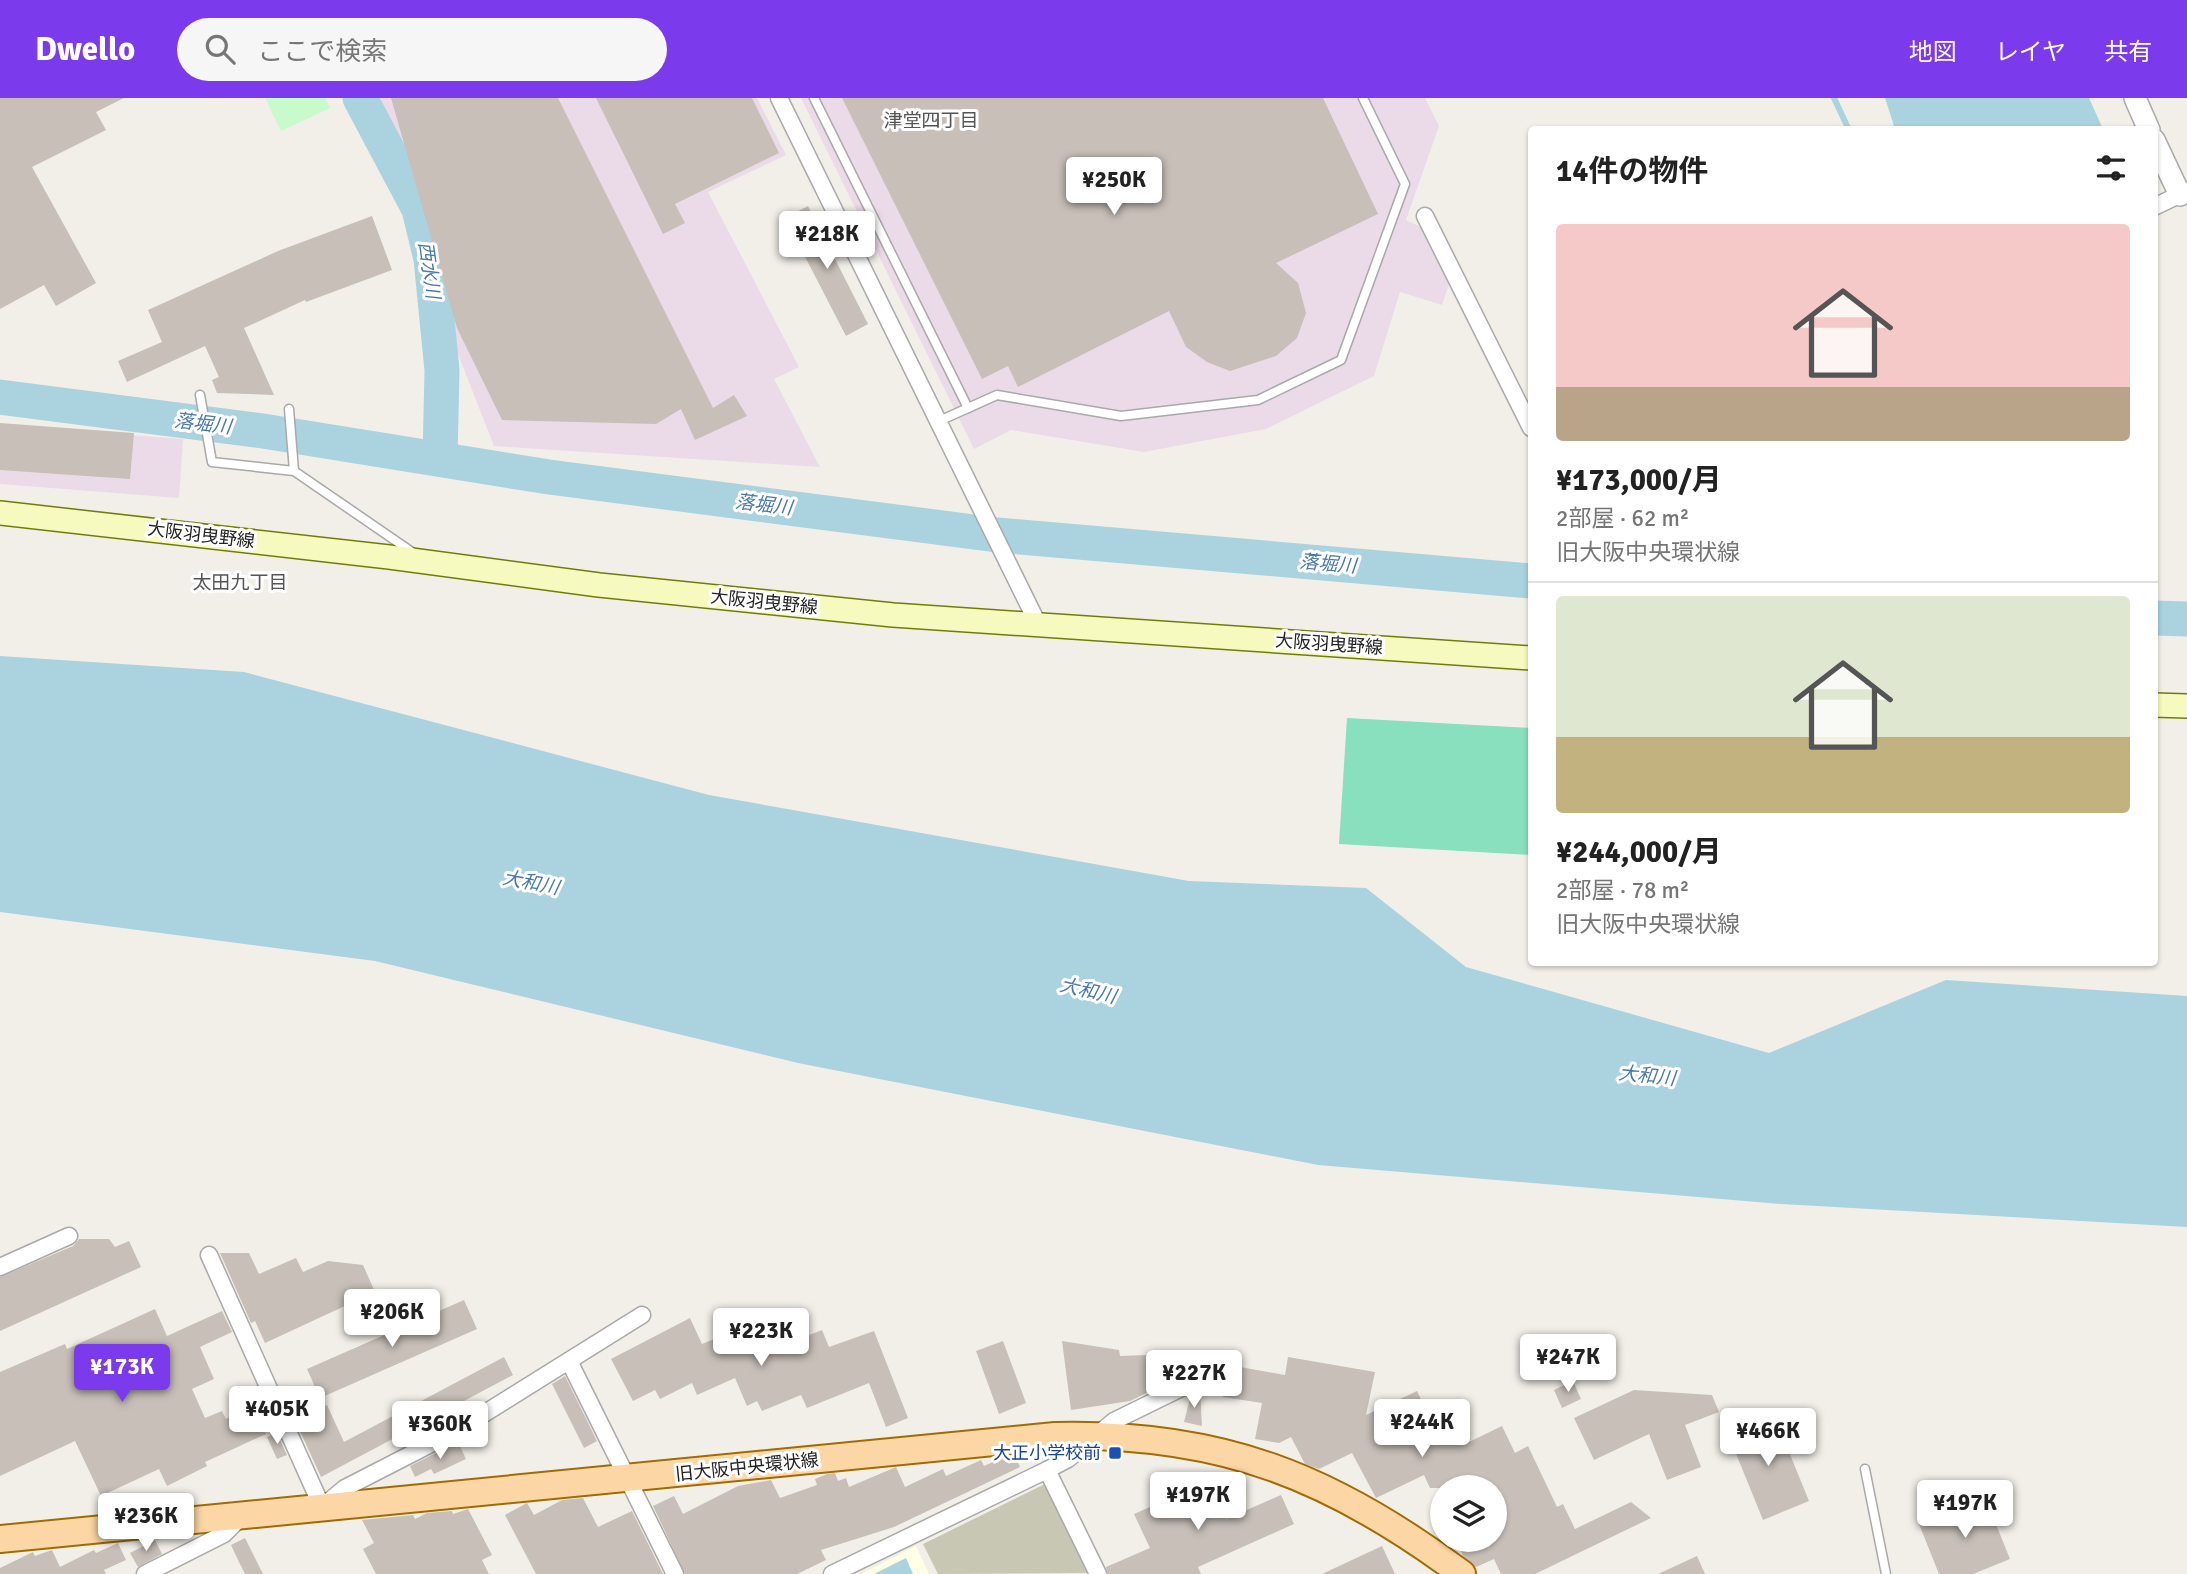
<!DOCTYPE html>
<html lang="ja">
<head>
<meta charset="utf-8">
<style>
	:root { --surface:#fff; --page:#f6f6f6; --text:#222; --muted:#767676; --line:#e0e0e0; --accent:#7c3aed }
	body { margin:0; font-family:Signika,"Noto Sans JP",sans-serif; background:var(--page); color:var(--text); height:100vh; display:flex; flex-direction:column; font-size:26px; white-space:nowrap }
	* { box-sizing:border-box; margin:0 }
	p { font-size:23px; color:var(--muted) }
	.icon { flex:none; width:38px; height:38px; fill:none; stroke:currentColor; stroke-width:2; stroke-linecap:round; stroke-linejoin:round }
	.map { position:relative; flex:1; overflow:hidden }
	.side { position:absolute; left:1528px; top:28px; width:630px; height:840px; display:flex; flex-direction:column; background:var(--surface); border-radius:7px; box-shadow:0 2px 5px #0004 }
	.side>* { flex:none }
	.buttons { position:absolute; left:1430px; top:1377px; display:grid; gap:14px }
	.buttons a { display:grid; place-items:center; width:77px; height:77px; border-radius:50%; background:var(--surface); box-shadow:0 2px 5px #0004; font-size:35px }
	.price { position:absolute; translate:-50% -60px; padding:0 16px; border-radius:7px; background:#fff; color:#222; font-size:23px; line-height:46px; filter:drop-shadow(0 2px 4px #0008) }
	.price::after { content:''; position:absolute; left:50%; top:42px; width:21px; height:16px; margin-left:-10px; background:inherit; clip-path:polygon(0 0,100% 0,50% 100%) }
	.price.on { background:var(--accent); color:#fff }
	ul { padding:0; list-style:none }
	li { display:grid; align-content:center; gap:14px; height:371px; padding:0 28px }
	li+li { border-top:2px solid var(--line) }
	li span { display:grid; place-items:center; height:217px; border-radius:7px; color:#555 }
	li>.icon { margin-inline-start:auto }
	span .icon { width:126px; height:126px; fill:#fffc; stroke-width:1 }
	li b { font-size:30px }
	h2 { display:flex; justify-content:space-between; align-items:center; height:84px; padding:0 28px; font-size:30px }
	header { display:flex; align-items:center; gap:42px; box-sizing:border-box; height:98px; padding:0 35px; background:var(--accent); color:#fff }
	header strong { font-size:33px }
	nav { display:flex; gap:38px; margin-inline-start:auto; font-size:24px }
	.search { width:490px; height:63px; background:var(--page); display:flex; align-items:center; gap:18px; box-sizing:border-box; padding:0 24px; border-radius:38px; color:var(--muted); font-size:26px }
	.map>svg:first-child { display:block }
	.industrial { fill:#ebdbe8 }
	.education { fill:#ffffe5 }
	.construction { fill:#c7c7b4 }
	.park { fill:#c8facc }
	.pitch { fill:#88e0be }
	.water { fill:#aad3df }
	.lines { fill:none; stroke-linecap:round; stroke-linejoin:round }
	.stream { stroke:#aad3df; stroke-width:6 }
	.river { stroke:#aad3df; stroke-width:35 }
	.building { fill:#c7bfb8 }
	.service-casing { stroke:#a9a9a9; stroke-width:11 }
	.minor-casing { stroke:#a9a9a9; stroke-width:19 }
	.tertiary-casing { stroke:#a9a9a9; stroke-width:24 }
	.secondary-casing { stroke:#707d05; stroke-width:26 }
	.primary-casing { stroke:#a06b00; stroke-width:30 }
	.service { stroke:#fff; stroke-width:8 }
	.minor { stroke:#fff; stroke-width:16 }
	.tertiary { stroke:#fff; stroke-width:21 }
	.secondary { stroke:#f7fabf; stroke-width:23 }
	.primary { stroke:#fcd6a4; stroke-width:26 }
	.transit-dot { fill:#1a4fb4; stroke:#fff; stroke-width:2.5 }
	.labels { text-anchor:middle; stroke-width:6; stroke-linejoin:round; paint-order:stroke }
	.street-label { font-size:18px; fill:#222; stroke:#fff }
	.transit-label { font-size:18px; fill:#164399; stroke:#fff; text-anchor:end }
	.neighbourhood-label { font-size:19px; fill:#555; stroke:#fff }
	.water-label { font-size:19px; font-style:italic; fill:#4a7aab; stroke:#fff }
</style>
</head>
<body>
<header>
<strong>Dwello</strong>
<div class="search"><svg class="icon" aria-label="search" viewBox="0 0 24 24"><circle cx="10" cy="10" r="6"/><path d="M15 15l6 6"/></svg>ここで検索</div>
<nav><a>地図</a><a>レイヤ</a><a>共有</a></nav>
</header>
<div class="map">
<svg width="2187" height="1476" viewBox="0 0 2187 1476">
	<rect width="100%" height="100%" fill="#f2efe9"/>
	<g class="industrial">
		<path d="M380,0h377l29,57 -78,37 91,175 -25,12 46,88 -326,-21 -42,-107 -31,-132z"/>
		<path d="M801,0h624l14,28 -33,94 15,7 29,54 -8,24 -42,-13 -26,84 -108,53 -122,23 -133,-22 -37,19z"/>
		<path d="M0,327l183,14 -4,59 -179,-14z"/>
	</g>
	<path class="education" d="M916,1448l13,28h-68z"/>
	<path class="construction" d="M1045,1386l43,89 -150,1 -15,-30z"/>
	<path class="park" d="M265,0h60l5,10 -49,23z"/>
	<path class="pitch" d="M1347,620l184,10v127l-192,-11z"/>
	<g class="water">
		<path d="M1885,0h204l14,31h-208z"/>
		<path d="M0,558l244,16 465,123 480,86 177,7 100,79 303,86 177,-73 241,16v231l-406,-23 -463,-39 -520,-102 -423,-102 -375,-49z"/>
		<path d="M906,1460l7,16h-39z"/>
	</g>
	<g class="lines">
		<path class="stream" d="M1834,0l15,32"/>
		<g class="river">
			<path d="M360,0l59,111 12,50 11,111 -2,88"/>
			<path d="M0,299l263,34 286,46 448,58 534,46"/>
			<path d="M2154,520l33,1"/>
		</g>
	</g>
	<g class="building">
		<path d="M0,0h124l-28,14 10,18 -74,37 64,116 -40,23 -12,-21 -44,24z"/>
		<path d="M391,0h167l155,310 21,-13 13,21 -52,24 -14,-31 -25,15 -154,-4 -45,-92z"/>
		<path d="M596,0h156l27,55 -104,51 10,19 -22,11z"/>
		<path d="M842,0h481l55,116 -102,49 22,20 8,30 -9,25 -21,18 -46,15 -23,-9 -21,-15 -17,-36 -151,76 -10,-21 -26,13z"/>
		<path d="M808,108l60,118 -22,12 -61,-118z"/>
		<path d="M372,118l20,54 -86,32 -1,-2 -61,28 30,67 -57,-2 -5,-13 7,-3 -14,-31 -78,36 -9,-21 44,-19 -14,-32 130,-59z"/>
		<path d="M0,325l134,10 -4,46 -130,-9z"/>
		<path d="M79,1141h30l6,8 14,-6 12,26 -141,64v-54l73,-31z"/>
		<path d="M220,1155h29l10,21 37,-16 7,14 25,-11 35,4 12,27 -110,51 -10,-22 -4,2z"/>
		<path d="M464,1202l13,29 -157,69 -13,-29z"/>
		<path d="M155,1211l12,27 55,-25 10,21 -32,15 14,32 -22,10 13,29 17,-7 4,8 27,-13 13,28 -61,28 2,4 -40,20 -8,-17 -58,27 -26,-55 -75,35v-104l65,-28 2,5z"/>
		<path d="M690,1220l12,26 46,-19 13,29 61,-24 7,17 45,-16 34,87 -22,9 -17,-44 -62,25 -6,-13 -39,16 -5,-10 -10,5 -12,-28 -38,17 -5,-12 -32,16 -5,-9 -22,11 -22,-42z"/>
		<path d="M1003,1243l23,62 -27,11 -23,-63z"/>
		<path d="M1062,1243l57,9 1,6 79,-3 1,14 -70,34 -59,9z"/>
		<path d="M504,1259l9,18 -192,102 -26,-57 32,-15 17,37z"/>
		<path d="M1288,1259l87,15 -9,43 51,-24 18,38 21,-10 11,24 35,-17 13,27 13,-7 29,61 6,-3 12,25 56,-27 20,16 -116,56h-34l-7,-15 -18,8 -13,-11 -7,-16h38v-52h-64l-6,-13 -48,23 -24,-45 -33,16 -14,-5 -14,-27 -12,6 -24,-4 7,-36 -39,-6 6,-32 56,10z"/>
		<path d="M565,1278l32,65 -13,7 -32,-64z"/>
		<path d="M1573,1283l8,18 -19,9 -8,-18z"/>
		<path d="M1200,1292l2,36 -18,-4 7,-27z"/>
		<path d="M1634,1292l78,5 7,17 -34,13 16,42 -34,13 -18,-46 -55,26 -20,-42z"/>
		<path d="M1774,1317l35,86 -46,19 -35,-86z"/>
		<path d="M277,1335l10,22 -10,4 -10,-22z"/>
		<path d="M458,1344l8,17 -32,15 -3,-5 -16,8 -5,-11z"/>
		<path d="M1015,1358l5,11 -126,60 -73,23 5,10 -29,14h-112l-32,-68 21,-10 9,18 55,-28 33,-6 9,18 37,-13 -2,-6 12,-5 8,-1 3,8 8,-3 3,9 47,-20 9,20 38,-18 3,7 35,-16 3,6 20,-9z"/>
		<path d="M1210,1383l16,38 55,-24 13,29 -96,43 3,7h-93l-2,-7 44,-19 -16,-34z"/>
		<path d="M1985,1399l25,62 -37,15h-34l-20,-50z"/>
		<path d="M583,1400l15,29 34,-16 31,63h-127l-31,-59 22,-12 7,12 28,-15z"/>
		<path d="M468,1411l24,46 -10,5 7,14h-113l-13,-25 11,-6 -12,-23 51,-5 2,4 12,-6 25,-2 1,3z"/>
		<path d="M245,1440l18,36h-18l-6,-12 -8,-17z"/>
		<path d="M155,1442l7,14 -24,13 -8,-14z"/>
		<path d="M118,1445l8,17 -22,10 2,4h-106v-6l33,-16 2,4 17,-6 8,17 34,-17 2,3z"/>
		<path d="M1382,1448l13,28h-73z"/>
		<path d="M1697,1458l8,18h-47z"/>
	</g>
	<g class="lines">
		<g class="service-casing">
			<g id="service">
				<path d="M814,0l154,310"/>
				<path d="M200,297l12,67 82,9 118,81"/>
				<path d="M289,311l5,62"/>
				<path d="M939,323l58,-26 124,21 137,-16 83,-40 64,-176 -42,-86"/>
				<path d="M1865,1371l21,105"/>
			</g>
		</g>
		<g class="minor-casing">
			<g id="minor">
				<path d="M779,0l258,524"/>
				<path d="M2154,109l33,-16"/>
				<path d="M1425,118l106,212"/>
				<path d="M209,1157l113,252 23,-19 113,-58 184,-115"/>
				<path d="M0,1169l69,-31"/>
				<path d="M569,1263l106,213"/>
				<path d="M1047,1372l51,104"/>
				<path d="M145,1476l79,-40 17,-17"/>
				<path d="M832,1476l215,-104 21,-11 46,-38 100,-49"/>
			</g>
		</g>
		<g class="tertiary-casing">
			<g id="tertiary">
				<path d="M2135,0l14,32"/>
				<path d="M2154,42l26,55"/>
			</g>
		</g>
		<g class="secondary-casing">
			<g id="secondary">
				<path d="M0,415l389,44 210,28 294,30 638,43"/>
				<path d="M2154,607l33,1"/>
			</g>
		</g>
		<g class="primary-casing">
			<path id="primary" d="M0,1441l1055,-103c165,-4 277,41 407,138"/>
		</g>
		<use href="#service" class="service"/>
		<use href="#minor" class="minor"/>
		<use href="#tertiary" class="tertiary"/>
		<use href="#secondary" class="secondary"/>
		<use href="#primary" class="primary"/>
	</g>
	<rect class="transit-dot" x="1108" y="1348" width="14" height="14" rx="3.5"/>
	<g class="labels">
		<g class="street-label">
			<text transform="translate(201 437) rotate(7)" y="6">大阪羽曳野線</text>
			<text transform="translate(764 504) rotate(6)" y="6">大阪羽曳野線</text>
			<text transform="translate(1329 546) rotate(4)" y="6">大阪羽曳野線</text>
			<text transform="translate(747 1369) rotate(-6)" y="6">旧大阪中央環状線</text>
		</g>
		<g class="transit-label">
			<text x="1101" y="1361">大正小学校前</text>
		</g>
		<g class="neighbourhood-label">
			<text x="931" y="29">津堂四丁目</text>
			<text x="240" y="491">太田九丁目</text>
		</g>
		<g class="water-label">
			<text transform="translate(430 172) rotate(82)" y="7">西水川</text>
			<text transform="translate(203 325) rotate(7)" y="7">落堀川</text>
			<text transform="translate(764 406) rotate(7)" y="7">落堀川</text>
			<text transform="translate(1328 465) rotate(5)" y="7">落堀川</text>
			<text transform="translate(531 784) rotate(11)" y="7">大和川</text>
			<text transform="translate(1088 892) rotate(13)" y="7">大和川</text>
			<text transform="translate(1647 977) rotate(6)" y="7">大和川</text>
		</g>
	</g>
</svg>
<div class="buttons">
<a><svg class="icon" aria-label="layers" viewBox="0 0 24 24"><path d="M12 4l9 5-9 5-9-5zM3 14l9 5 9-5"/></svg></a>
</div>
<b class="price" style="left:1114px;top:119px">¥250K</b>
<b class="price" style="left:827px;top:173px">¥218K</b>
<b class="price" style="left:392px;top:1251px">¥206K</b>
<b class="price" style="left:761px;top:1270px">¥223K</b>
<b class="price" style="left:1568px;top:1296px">¥247K</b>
<b class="price on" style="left:122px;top:1306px">¥173K</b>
<b class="price" style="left:1194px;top:1312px">¥227K</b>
<b class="price" style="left:277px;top:1348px">¥405K</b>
<b class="price" style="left:1422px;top:1361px">¥244K</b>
<b class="price" style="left:440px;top:1363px">¥360K</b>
<b class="price" style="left:1768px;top:1370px">¥466K</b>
<b class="price" style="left:1198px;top:1434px">¥197K</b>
<b class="price" style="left:1965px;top:1442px">¥197K</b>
<b class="price" style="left:146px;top:1455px">¥236K</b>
<section class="side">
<h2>14件の物件<svg class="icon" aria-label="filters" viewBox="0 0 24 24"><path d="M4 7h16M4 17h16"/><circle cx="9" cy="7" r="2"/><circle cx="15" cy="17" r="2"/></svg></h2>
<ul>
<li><span style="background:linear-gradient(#f6c9c9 75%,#b9a48a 0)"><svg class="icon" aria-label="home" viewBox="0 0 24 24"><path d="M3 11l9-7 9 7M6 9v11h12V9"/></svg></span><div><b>¥173,000/月</b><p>2部屋 · 62 m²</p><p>旧大阪中央環状線</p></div></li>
<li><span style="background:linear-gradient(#dfe7d0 65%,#c2b280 0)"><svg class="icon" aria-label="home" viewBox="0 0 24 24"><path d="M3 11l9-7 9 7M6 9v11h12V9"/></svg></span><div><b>¥244,000/月</b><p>2部屋 · 78 m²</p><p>旧大阪中央環状線</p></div></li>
</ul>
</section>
</div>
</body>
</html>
